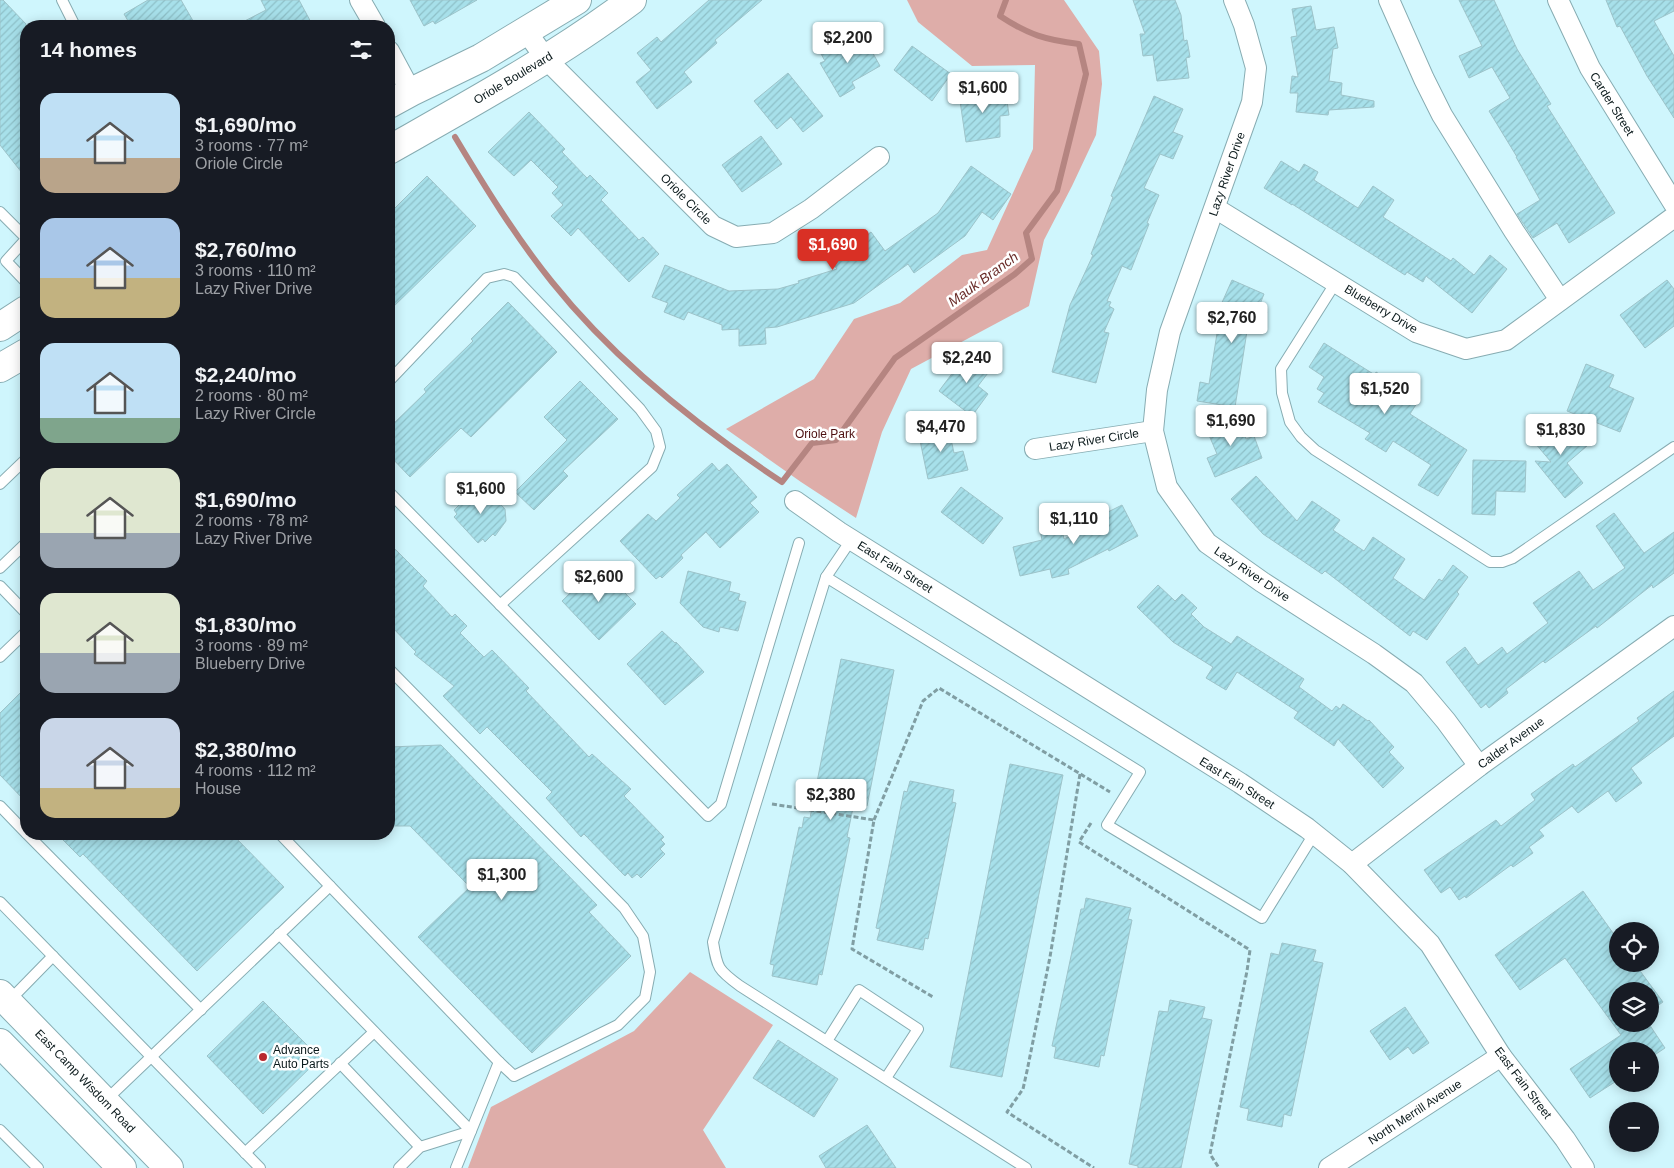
<!DOCTYPE html>
<html lang="en">
<head>
<meta charset="utf-8">
<style>
	:root { --surface:#171b24; --page:#20242c; --text:#f1f3f6; --muted:#9ea1a6; --accent:#d93025 }
	body { margin:0; font-family:Helvetica,sans-serif; background:var(--page); color:var(--text); height:100vh; display:flex; flex-direction:column; font-size:19px; white-space:nowrap }
	* { box-sizing:border-box; margin:0 }
	p { font-size:16px; color:var(--muted) }
	.icon { flex:none; width:28px; height:28px; fill:none; stroke:currentColor; stroke-width:2; stroke-linecap:round; stroke-linejoin:round }
	.map { position:relative; flex:1; overflow:hidden }
	.drawer { position:absolute; left:20px; top:20px; width:375px; height:820px; display:flex; flex-direction:column; background:var(--surface); border-radius:20px; box-shadow:0 2px 12px #0003 }
	.drawer>* { flex:none }
	.tools { position:absolute; left:1609px; top:922px; display:grid; gap:10px }
	.tools a { display:grid; place-items:center; width:50px; height:50px; border-radius:50%; background:var(--surface); box-shadow:0 2px 12px #0003; font-size:25px }
	.price { position:absolute; translate:-50% -42px; padding:0 11px; border-radius:5px; background:#fff; color:#222; font-size:16px; line-height:32px; filter:drop-shadow(0 1px 2px #0008) }
	.price::after { content:''; position:absolute; left:50%; top:30px; width:15px; height:11px; margin-left:-8px; background:inherit; clip-path:polygon(0 0,100% 0,50% 100%) }
	.price.current { background:var(--accent); color:#fff }
	ul { padding:0; list-style:none }
	li { display:flex; align-items:center; gap:15px; height:125px; padding:0 20px }
	li span { display:grid; place-items:center; flex:none; width:140px; height:100px; border-radius:15px; color:#555 }
	li>.icon { margin-inline-start:auto }
	span .icon { width:60px; height:60px; fill:#fffc; stroke-width:1 }
	li b { font-size:21px }
	h2 { display:flex; justify-content:space-between; align-items:center; height:60px; padding:0 20px; font-size:21px }
	.map>svg:first-child { display:block }
	.park { fill:#deada9 }
	.lines { fill:none; stroke-linecap:round; stroke-linejoin:round }
	.stream { stroke:#b58581; stroke-width:6 }
	.building { fill:url(#building-hatch); stroke:#9dc3c9 }
	.lane-casing { stroke:#87acb2; stroke-width:12 }
	.street-casing { stroke:#87acb2; stroke-width:22 }
	.secondary-casing { stroke:#87acb2; stroke-width:30 }
	.path { stroke:#809ea3; stroke-width:3; stroke-dasharray:5 2.5; stroke-linecap:butt }
	.lane { stroke:#fff; stroke-width:10 }
	.street { stroke:#fff; stroke-width:20 }
	.secondary { stroke:#fff; stroke-width:28 }
	.poi-dot { fill:#b8282e; stroke:#fff; stroke-width:2 }
	.labels { text-anchor:middle; stroke-width:5; stroke-linejoin:round; paint-order:stroke }
	.street-label { font-size:12px; fill:#0a191b; stroke:#fff }
	.park-label { font-size:12px; fill:#4d1011; stroke:#fff }
	.poi-label { font-size:12px; fill:#0a191b; stroke:#fff; text-anchor:start }
	.water-label { font-size:14px; font-style:italic; fill:#6a2c29; stroke:#fff }
</style>
</head>
<body>
<div class="map">
<svg width="1674" height="1168" viewBox="0 0 1674 1168">
	<defs>
		<pattern id="building-hatch" width="6" height="6" patternUnits="userSpaceOnUse" patternTransform="scale(1.25)"><rect width="6" height="6" fill="#a7e0ea"/><path d="M-1 1l2-2M0 6l6-6M5 7l2-2" fill="none" stroke="#8ec0c8"/></pattern>
	</defs>
	<rect width="100%" height="100%" fill="#cff6fd"/>
	<g class="park">
		<path d="M907,0h157l35,51 3,33 -6,51 -24,51 -28,54 -15,66 -118,63 -29,63 -26,86 -55,-36 -75,-53 88,-50 40,-60 46,-16 62,-48 25,-5 46,-101 2,-84 -63,1 -54,-44z"/>
		<path d="M690,972l83,53 -70,105 23,38h-258l23,-61 143,-76z"/>
	</g>
	<g class="lines">
		<path class="stream" d="M455,137c30,50 60,99 97,145 63,79 145,144 230,200l30,-39 24,-3 59,-82 120,-84 17,-15 -6,-26 31,-42 29,-117 -7,-30c-33,-4 -50,-9 -79,-28l6,-16"/>
	</g>
	<g class="building">
		<path d="M0,0h3l23,24v154l-26,-33z"/>
		<path d="M148,0h33l15,26h-65l-7,-12z"/>
		<path d="M261,0h38l14,26h-78l31,-16z"/>
		<path d="M410,0h67l-42,24 -2,-3 -9,5z"/>
		<path d="M709,0h53l-47,40 2,3 -33,29 8,10 -35,27 -21,-27 15,-12 -14,-17 20,-16 4,5z"/>
		<path d="M1133,0h42l6,15 3,26 3,-1 3,17 -4,1 3,20 -32,3 -4,-26 -10,1 -3,-22h5z"/>
		<path d="M1459,0h35l23,49 34,55 -4,2 68,107 -46,30 -12,-20 -24,15 -16,-24 23,-14 -24,-43h1l-28,-46 21,-13 -18,-31 -23,11 -10,-22 23,-10z"/>
		<path d="M1606,0h68v11l-20,10 20,35v62l-27,-42 -27,-50 -3,1z"/>
		<path d="M1311,6l5,24 18,-3 4,21 -5,1 -4,32 13,2 -1,12 33,6v6l-45,3 -1,5 -32,-3 2,-19h-8l2,-17 6,1 -7,-40 6,-1 -5,-27z"/>
		<path d="M864,37l16,29 -28,16 3,6 -15,9 -20,-34 5,-2 -5,-9 18,-10 4,8z"/>
		<path d="M912,46l39,28 -19,27 -38,-31z"/>
		<path d="M788,73l35,43 -20,16 -12,-15 -14,12 -23,-28z"/>
		<path d="M993,89l1,7 12,-2 3,21 -9,1v21l-34,5 -7,-48z"/>
		<path d="M1154,96l29,13 -10,23 10,4 -10,23 -13,-5 -16,34 15,7 -12,28 2,1 -18,46 -9,-4 -15,35 4,1 -2,4 5,3 -10,23 5,1 -13,50 -44,-11 18,-67 23,-50 -2,-1 22,-57 -2,-1z"/>
		<path d="M529,112l36,37 -3,3 25,26 3,-3 18,18 -7,7 38,40 4,-3 16,17 -30,28 -51,-54 -7,8 -20,-20 12,-11 -11,-12 6,-6 -27,-27 -17,16 -26,-24z"/>
		<path d="M761,136l21,28 -40,28 -20,-27z"/>
		<path d="M1281,161l18,11 5,-8 14,8 -4,8 44,28 15,-22 21,14 -11,17 68,44 2,-3 21,17 16,-20 17,14 -35,44 -46,-37 -3,6 -16,-10 -2,3 -113,-71v1l-28,-17z"/>
		<path d="M971,166l40,28 -18,26 -11,-8 -17,24 -51,37 -6,-9 -54,39 -77,24 -12,1 1,16 -27,2v-17l-17,1v-5l-34,-13 -4,8 -20,-8 4,-9 -16,-6 13,-32 64,26 49,-2 21,-6 -1,-2 39,-12 -8,-11 28,-20 2,3 12,-9 14,19 53,-38z"/>
		<path d="M427,176l49,50 -87,85v-97z"/>
		<path d="M1232,280l32,14 -6,15 9,3 -8,17 -11,-4 -13,82 -38,-6 3,-19 9,2 9,-57 7,-18 -5,-2z"/>
		<path d="M1667,280l7,9v37l-29,22 -25,-33z"/>
		<path d="M508,302l49,50 -86,85 -10,-9 -51,49 -21,-22v-27l37,-36 -2,-3 49,-48 -2,-2z"/>
		<path d="M1324,343l51,32 1,-3 32,20 -3,4 12,7 -7,11 57,36 -29,46 -20,-11 13,-20 -38,-24 -7,11 -21,-13 5,-6 -52,-31 6,-9 -7,-4 7,-12 -15,-10z"/>
		<path d="M968,352l23,17 -13,17 10,8 -16,22 -33,-25z"/>
		<path d="M1586,364l28,11 -5,12 25,11 -14,34 -53,-21z"/>
		<path d="M580,381l38,38 -55,52 5,5 -34,34 -19,-18 52,-52 -23,-23z"/>
		<path d="M1236,415l10,24 8,-3 8,22 -47,19 -8,-19 10,-4 -11,-26z"/>
		<path d="M1565,418l22,28 -20,17 16,20 -18,15 -30,-37 16,1 -16,-19z"/>
		<path d="M948,425l6,28 9,-2 5,19 -40,9 -10,-48z"/>
		<path d="M1473,460l53,1 -1,31 -29,-1 -1,24 -23,-1z"/>
		<path d="M712,463l7,8 8,-7 30,33 -7,6 9,9 -39,36 -14,-16 -25,23 2,3 -21,20 -2,-2 -4,3 -36,-38 28,-27 8,7 24,-23 -3,-3z"/>
		<path d="M1256,476l41,45 15,-20 28,19 -7,10 31,21 9,-14 32,22 -12,19 31,22 15,-21 3,2 11,-16 15,12 -11,15 2,2 -32,46 -14,-9 -3,5 -85,-65 -3,3 -59,-40 -32,-35z"/>
		<path d="M483,486l22,23 1,12 -11,15 -2,-2 -8,8 -2,-3 -5,4 -24,-26 3,-3 -3,-4 23,-23 2,2z"/>
		<path d="M961,487l42,31 -20,26 -42,-32z"/>
		<path d="M1122,505l16,31 -29,15 -1,-2 -40,20 1,5 -17,4 -2,-9 -30,7 -7,-29 29,-7 -2,-10 21,-5 3,14 36,-18 -2,-4z"/>
		<path d="M1614,513l30,40 30,-21v41l-21,15 -1,-3 -55,43 -1,-2 -51,37 -2,-2 -37,28 2,4 -19,15 -3,-4 -5,4 -35,-46 19,-15 13,18 24,-18 5,7 41,-31 -15,-20 20,-14 26,-18 14,19 32,-22 -29,-42z"/>
		<path d="M389,543l38,38 -4,5 29,31 3,-3 12,12 -7,7 24,24 8,-7 37,38 -3,3 63,66 3,-3 39,35 -7,7 40,41 -3,3 4,4 -5,5 5,5 -24,24 -4,-4 -5,4 -4,-5 -3,3 -41,-42 -3,3 -35,-39 6,-6 -65,-65 -7,7 -37,-38 11,-10 -40,-32 2,-2 -27,-28z"/>
		<path d="M598,566l38,38 -37,36 -37,-39z"/>
		<path d="M688,571l43,11 -2,9 11,3 -2,6 8,2 -8,29 -18,-4 -1,5 -16,-5 -23,-24z"/>
		<path d="M1158,585l17,16 7,-7 15,14 -6,6 13,13 27,17 6,-8 67,43 -5,8 33,24 4,-5 4,3 3,-5 25,17 1,-1 25,27 -5,5 15,16 -21,20 -45,-49 -4,7 -40,-28 4,-6 -61,-40 -11,18 -20,-12 7,-11 -40,-25 -36,-35z"/>
		<path d="M662,631l13,12 1,-1 28,30 -39,33 -38,-41z"/>
		<path d="M841,659l53,11 -27,136 -13,-3 -7,34 3,1 -28,137 -3,-1 -2,11 -45,-9 2,-11 -4,-1 29,-137 3,1 2,-11 6,1z"/>
		<path d="M26,687v115l-26,-27v-62z"/>
		<path d="M1674,691v45l-43,32 11,15 -26,19 -8,-11 -30,22 -6,-7 -33,24 5,6 -15,11 4,6 -20,14 -2,-2 -45,33 -1,-2 -6,4 -9,-13 -9,6 -17,-23 72,-50 5,6 34,-26 -4,-6 42,-30 2,3 64,-46 -2,-3z"/>
		<path d="M441,745l156,160 -8,7 42,44 -99,97 -114,-116 52,-50 -60,-61h-21v-79z"/>
		<path d="M1010,764l53,11 -61,302 -52,-10z"/>
		<path d="M910,781l44,9 -2,12 4,1 -28,136 -3,-1 -2,12 -46,-10 3,-11 -4,-1 28,-137 3,1z"/>
		<path d="M57,834h175l52,53 -87,84 -114,-117 -3,3z"/>
		<path d="M1583,891l35,49v24h17l28,38 -13,9v-20h-32v33h31l16,24 -15,10v-7h-32v29l-28,18 -20,-29 51,-34 -56,-77 -45,32 -25,-35z"/>
		<path d="M1086,898l45,10 -3,11 4,1 -28,136 -3,-1 -2,12 -45,-9 2,-11 -4,-1 29,-137h3z"/>
		<path d="M1282,943l34,7 -3,11 10,2 -32,153 -7,-2 -2,13 -35,-7 2,-11 -9,-2 31,-154 8,2z"/>
		<path d="M1170,1000l35,7 -3,11 10,2 -31,148h-43v-2l-9,-2 30,-153 9,1z"/>
		<path d="M263,1001l57,57 -57,56 -56,-58z"/>
		<path d="M1405,1007l24,36 -16,11 -5,-7 -18,13 -20,-29z"/>
		<path d="M778,1040l60,39 -24,38 -61,-39z"/>
		<path d="M867,1125l29,43h-70l-7,-12z"/>
	</g>
	<g class="lines">
		<g class="lane-casing">
			<g id="lane">
				<path d="M62,0l13,26"/>
				<path d="M0,212l26,26"/>
				<path d="M26,239l-20,22 20,21"/>
				<path d="M1336,282l-55,87 1,24 8,29 11,15 14,13 175,112h12l11,-4 161,-111"/>
				<path d="M389,381l98,-103 17,-4 10,3 126,132 16,22 4,16 -8,20 -152,138"/>
				<path d="M0,484l26,-25"/>
				<path d="M389,492l319,324 13,-12 78,-261"/>
				<path d="M0,568l26,-25"/>
				<path d="M826,577l25,-37"/>
				<path d="M0,586l26,27"/>
				<path d="M0,657l26,-25"/>
				<path d="M389,669l235,239 19,28 7,36 -5,26 -27,27 -104,51 -15,-14"/>
				<path d="M0,806l26,27"/>
				<path d="M27,834l174,176"/>
				<path d="M330,886l169,176 -43,106"/>
				<path d="M0,902l260,266"/>
				<path d="M279,934l192,197 -51,16 -21,21"/>
				<path d="M8,1002l45,-46"/>
				<path d="M827,1041l32,-51 59,39 -32,49"/>
				<path d="M340,1063l80,84"/>
				<path d="M105,1101l225,-215 -50,-52"/>
				<path d="M0,1130l38,38"/>
				<path d="M245,1153l129,-121"/>
				<path d="M1026,1168l-286,-182c-22,-16 -23,-18 -27,-44l113,-365 314,195 -33,53 155,93 52,-84"/>
			</g>
		</g>
		<g class="street-casing">
			<g id="street">
				<path d="M360,0l15,26"/>
				<path d="M1234,0l10,25 12,43 -4,34 -82,230 -13,58 -4,41 14,56 40,56 55,39 112,72 40,29 32,38 33,45"/>
				<path d="M1389,0l35,79 18,36 72,116 46,69"/>
				<path d="M1558,0l32,68 84,136"/>
				<path d="M526,31l20,28 167,167 23,11 37,-4 38,-24 68,-52"/>
				<path d="M389,51l22,41"/>
				<path d="M1215,208l201,124 50,17 40,-9 168,-123"/>
				<path d="M1035,449l118,-18"/>
				<path d="M795,501l44,31 401,251 67,45 45,36 78,80 71,112 64,83 19,29"/>
				<path d="M1352,864l127,-98 195,-140"/>
				<path d="M1329,1168l172,-112"/>
			</g>
		</g>
		<g class="secondary-casing">
			<g id="secondary">
				<path d="M389,104l22,-12 70,-34 96,-58"/>
				<path d="M389,150c83,-47 167,-93 243,-150"/>
				<path d="M0,327l26,-17"/>
				<path d="M0,368l26,-15"/>
				<path d="M0,994l169,174"/>
				<path d="M0,1043l122,125"/>
			</g>
		</g>
		<g class="path">
			<path d="M1080,774l-30,183 -23,114 -4,18 -16,23 87,56"/>
			<path d="M772,804l102,16 -22,129 81,48"/>
			<path d="M874,820l49,-119 16,-13 171,104"/>
			<path d="M1091,823l-12,19 171,108 -3,21 -37,183 9,14"/>
		</g>
		<use href="#lane" class="lane"/>
		<use href="#street" class="street"/>
		<use href="#secondary" class="secondary"/>
	</g>
	<circle class="poi-dot" cx="263" cy="1057" r="5"/>
	<g class="labels">
		<g class="street-label">
			<text transform="translate(513 78) rotate(-31)" y="4">Oriole Boulevard</text>
			<text transform="translate(1612 104) rotate(58)" y="4">Carder Street</text>
			<text transform="translate(1227 174) rotate(-71)" y="4">Lazy River Drive</text>
			<text transform="translate(686 199) rotate(45)" y="4">Oriole Circle</text>
			<text transform="translate(1381 309) rotate(31)" y="4">Blueberry Drive</text>
			<text transform="translate(1094 440) rotate(-9)" y="4">Lazy River Circle</text>
			<text transform="translate(895 567) rotate(32)" y="4">East Fain Street</text>
			<text transform="translate(1252 574) rotate(34)" y="4">Lazy River Drive</text>
			<text transform="translate(1511 743) rotate(-36)" y="4">Calder Avenue</text>
			<text transform="translate(1237 783) rotate(32)" y="4">East Fain Street</text>
			<text transform="translate(85 1081) rotate(46)" y="4">East Camp Wisdom Road</text>
			<text transform="translate(1523 1083) rotate(53)" y="4">East Fain Street</text>
			<text transform="translate(1415 1112) rotate(-33)" y="4">North Merrill Avenue</text>
		</g>
		<g class="park-label">
			<text x="825" y="438">Oriole Park</text>
		</g>
		<g class="poi-label">
			<text x="273" y="1054">Advance<tspan x="273" dy="14">Auto Parts</tspan></text>
		</g>
		<g class="water-label">
			<text transform="translate(983 279) rotate(-36)" y="5">Mauk Branch</text>
		</g>
	</g>
</svg>
<div class="tools">
<a><svg class="icon" aria-label="locate" viewBox="0 0 24 24"><circle cx="12" cy="12" r="6"/><path d="M12 2v4M12 18v4M2 12h4M18 12h4"/></svg></a>
<a><svg class="icon" aria-label="layers" viewBox="0 0 24 24"><path d="M12 4l9 5-9 5-9-5zM3 14l9 5 9-5"/></svg></a>
<a>+</a>
<a>−</a>
</div>
<b class="price" style="left:848px;top:64px">$2,200</b>
<b class="price" style="left:983px;top:114px">$1,600</b>
<b class="price current" style="left:833px;top:271px">$1,690</b>
<b class="price" style="left:1232px;top:344px">$2,760</b>
<b class="price" style="left:967px;top:384px">$2,240</b>
<b class="price" style="left:1385px;top:415px">$1,520</b>
<b class="price" style="left:1231px;top:447px">$1,690</b>
<b class="price" style="left:941px;top:453px">$4,470</b>
<b class="price" style="left:1561px;top:456px">$1,830</b>
<b class="price" style="left:481px;top:515px">$1,600</b>
<b class="price" style="left:1074px;top:545px">$1,110</b>
<b class="price" style="left:599px;top:603px">$2,600</b>
<b class="price" style="left:831px;top:821px">$2,380</b>
<b class="price" style="left:502px;top:901px">$1,300</b>
<section class="drawer">
<h2>14 homes<svg class="icon" aria-label="filters" viewBox="0 0 24 24"><path d="M4 7h16M4 17h16"/><circle cx="9" cy="7" r="2"/><circle cx="15" cy="17" r="2"/></svg></h2>
<ul>
<li><span style="background:linear-gradient(#bfe0f5 65%,#b9a48a 0)"><svg class="icon" aria-label="home" viewBox="0 0 24 24"><path d="M3 11l9-7 9 7M6 9v11h12V9"/></svg></span><div><b>$1,690/mo</b><p>3 rooms · 77 m²</p><p>Oriole Circle</p></div></li>
<li><span style="background:linear-gradient(#a9c7e8 60%,#c2b280 0)"><svg class="icon" aria-label="home" viewBox="0 0 24 24"><path d="M3 11l9-7 9 7M6 9v11h12V9"/></svg></span><div><b>$2,760/mo</b><p>3 rooms · 110 m²</p><p>Lazy River Drive</p></div></li>
<li><span style="background:linear-gradient(#bfe0f5 75%,#7fa58c 0)"><svg class="icon" aria-label="home" viewBox="0 0 24 24"><path d="M3 11l9-7 9 7M6 9v11h12V9"/></svg></span><div><b>$2,240/mo</b><p>2 rooms · 80 m²</p><p>Lazy River Circle</p></div></li>
<li><span style="background:linear-gradient(#dfe7d0 65%,#9aa5b1 0)"><svg class="icon" aria-label="home" viewBox="0 0 24 24"><path d="M3 11l9-7 9 7M6 9v11h12V9"/></svg></span><div><b>$1,690/mo</b><p>2 rooms · 78 m²</p><p>Lazy River Drive</p></div></li>
<li><span style="background:linear-gradient(#dfe7d0 60%,#9aa5b1 0)"><svg class="icon" aria-label="home" viewBox="0 0 24 24"><path d="M3 11l9-7 9 7M6 9v11h12V9"/></svg></span><div><b>$1,830/mo</b><p>3 rooms · 89 m²</p><p>Blueberry Drive</p></div></li>
<li><span style="background:linear-gradient(#c9d6e8 70%,#c2b280 0)"><svg class="icon" aria-label="home" viewBox="0 0 24 24"><path d="M3 11l9-7 9 7M6 9v11h12V9"/></svg></span><div><b>$2,380/mo</b><p>4 rooms · 112 m²</p><p>House</p></div></li>
</ul>
</section>
</div>
</body>
</html>
